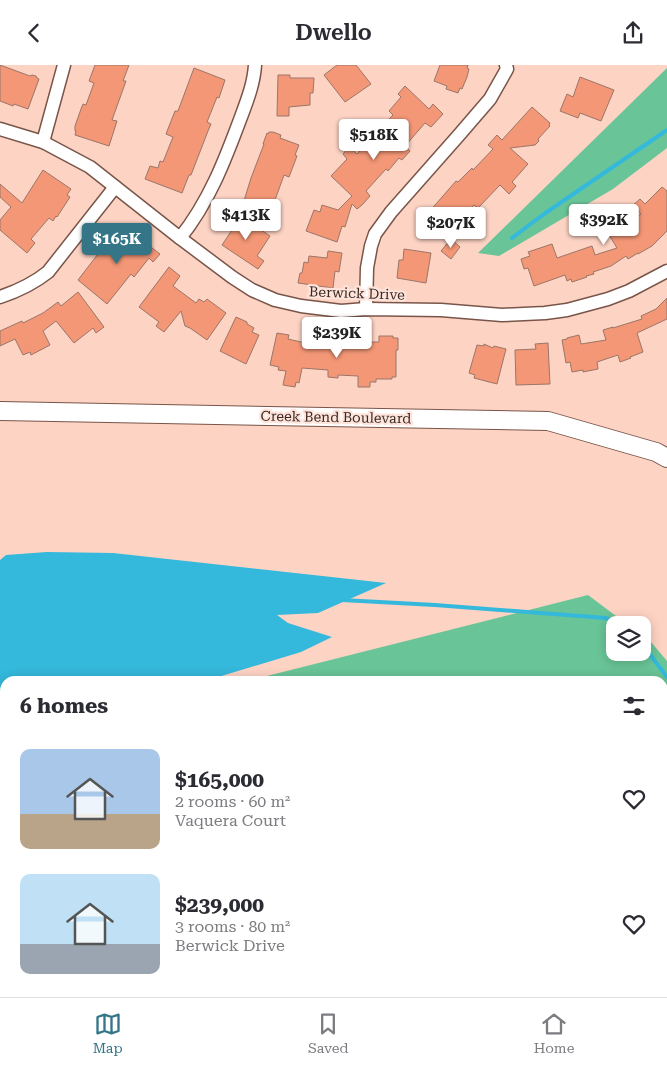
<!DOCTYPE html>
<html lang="en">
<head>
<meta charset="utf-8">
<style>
	:root { --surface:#fff; --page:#f7f7f7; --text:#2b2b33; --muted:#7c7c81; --line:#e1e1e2; --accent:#347588 }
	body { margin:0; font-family:"Roboto Serif",serif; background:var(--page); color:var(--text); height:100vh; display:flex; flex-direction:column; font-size:19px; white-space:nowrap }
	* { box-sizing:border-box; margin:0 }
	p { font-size:16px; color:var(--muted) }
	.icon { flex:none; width:28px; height:28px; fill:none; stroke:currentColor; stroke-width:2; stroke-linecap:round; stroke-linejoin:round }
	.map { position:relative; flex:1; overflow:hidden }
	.drawer { position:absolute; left:0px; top:611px; width:668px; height:321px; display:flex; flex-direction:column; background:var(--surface); border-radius:15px 15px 0 0; box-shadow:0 2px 12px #0003 }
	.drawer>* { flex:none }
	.tools { position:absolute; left:606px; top:551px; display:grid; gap:10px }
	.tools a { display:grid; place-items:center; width:45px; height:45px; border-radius:10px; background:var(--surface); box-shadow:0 2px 12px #0003; font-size:25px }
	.price { position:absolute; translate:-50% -42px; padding:0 11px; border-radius:5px; background:#fff; color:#222; font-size:16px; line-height:32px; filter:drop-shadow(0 1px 2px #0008) }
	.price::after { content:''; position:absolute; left:50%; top:30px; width:15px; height:11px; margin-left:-8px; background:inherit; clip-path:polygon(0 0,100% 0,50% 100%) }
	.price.current { background:var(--accent); color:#fff }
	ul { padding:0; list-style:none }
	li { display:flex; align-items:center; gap:15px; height:125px; padding:0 20px }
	li span { display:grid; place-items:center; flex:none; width:140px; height:100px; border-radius:10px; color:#555 }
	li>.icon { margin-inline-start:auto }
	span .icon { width:60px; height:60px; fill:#fffc; stroke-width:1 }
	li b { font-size:21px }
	h2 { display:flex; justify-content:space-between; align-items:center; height:60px; padding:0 20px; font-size:21px }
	header { display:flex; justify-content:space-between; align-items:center; height:65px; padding:0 20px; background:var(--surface); font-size:22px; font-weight:600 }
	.tab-bar { display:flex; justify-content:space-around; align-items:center; height:70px; border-top:1px solid var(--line); background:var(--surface); font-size:14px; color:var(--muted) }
	.tab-bar a { display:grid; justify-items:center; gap:2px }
	.tab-bar .current { color:var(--accent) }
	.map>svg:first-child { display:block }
	.green { fill:#69c597 }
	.water { fill:#34b8dc }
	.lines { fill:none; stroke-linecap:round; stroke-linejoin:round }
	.stream { stroke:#34b8dc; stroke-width:4 }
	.building { fill:#f39776; stroke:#9b7668 }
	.street-casing { stroke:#795549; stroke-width:15 }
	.secondary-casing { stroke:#795549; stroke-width:20 }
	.street { stroke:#fff; stroke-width:12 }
	.secondary { stroke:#fff; stroke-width:18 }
	.labels { text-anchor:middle; stroke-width:4.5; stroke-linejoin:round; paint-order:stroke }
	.street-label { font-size:14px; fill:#3a2a24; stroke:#fee4db }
</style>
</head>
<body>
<header><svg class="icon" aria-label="back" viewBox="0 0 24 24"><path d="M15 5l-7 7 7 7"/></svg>Dwello<svg class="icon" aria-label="share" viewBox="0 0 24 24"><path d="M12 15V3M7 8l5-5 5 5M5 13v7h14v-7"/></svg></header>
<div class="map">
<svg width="667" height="932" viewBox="0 0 667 932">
	<rect width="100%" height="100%" fill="#fdd3c4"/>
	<g class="green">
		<path d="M667,3v80l-54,41 -114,67 -21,-3z"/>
		<path d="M588,530l40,30h-13v28h27l1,-18 8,7 16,19v180l-4,2 -1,-162h-415z"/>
		<path d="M5,680v248h439l-1,4h-443v-251z"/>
	</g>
	<g class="water">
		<path d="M47,487l66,1 273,30 -68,30 -41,2 11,8 44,14 -31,15 -96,29h-200v61l-5,1v-183l6,-5z"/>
		<path d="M667,795v137h-180l4,-4h171v-130z"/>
	</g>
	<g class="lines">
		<g class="stream">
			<path d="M512,173l32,-24 123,-84"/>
			<path d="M342,535l93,5 171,13 14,7"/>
			<path d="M642,579l25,33"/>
		</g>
	</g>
	<g class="building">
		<path d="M0,0l30,11 2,-1 4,1 1,2 2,1 -11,30 -14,-5 -1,2 -13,-5z"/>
		<path d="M95,0h34l-6,16h3l-14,39 5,1 -8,25 -34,-11 1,-4h-1v-5l6,-17 2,-5 3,1 8,-22 -5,-2z"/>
		<path d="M337,0h19l15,19 -26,18 -21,-27z"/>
		<path d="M440,0h28l-1,3 2,1 -2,8 -5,12 -2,-1 -2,5 -12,-4 1,-3 -13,-5z"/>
		<path d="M194,3l31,12 -6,18 -2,-1 -10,25 4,2 -3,7 -17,44h-2l-7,18 -37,-14 5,-13 8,2 2,-7 3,1 10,-25 -7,-3 9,-23h3z"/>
		<path d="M278,10h12v3h24l-1,15h-3v12l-21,2v9h-12z"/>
		<path d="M580,12l34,13 -13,31 -21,-8 -2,5 -18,-7 7,-17 6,3z"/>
		<path d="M405,21l24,23 4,-5 10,10 -12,13 -6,-4 -20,23 5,5 -8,9 -3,-2 -11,13 -2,-2 -20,22 4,5 -8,9 -5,4 -5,-5 -7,23 -3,-1 -5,16 -31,-11 8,-21 6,2 2,-7 16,5 14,-14 -21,-20 16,-17 -4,-5 6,-7 8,7 36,-39 -4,-4 12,-14 -3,-3z"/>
		<path d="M532,42l18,16 -1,2 1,1 -12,13 1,2 -4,4 -25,3 18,16 -16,18 4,4 -7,8 -9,-9 -22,23 -4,-3 -7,7 -1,-1 -22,25 -19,-18 5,-5 -1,-1 27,-31 2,1 14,-14 1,2 20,-21 -5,-4 9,-10 5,5z"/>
		<path d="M269,67h4l8,3 -1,3 19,7 -4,10 2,1 -8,21 -5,-2 -14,39 -27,-10 8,-26 13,-34h-1l4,-11 1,1z"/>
		<path d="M43,105l28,19 -4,6 3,2 -13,20 -1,-1 -3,5 -4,-3 -18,21 4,4 -8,10 -27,-23v-10l11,-13 -11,-10v-13l22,19z"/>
		<path d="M662,122l5,4v40l-15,15 -14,8v-1l-10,6 -2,-3 -15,10 -18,6 1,2 -8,2 1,1 -15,5 -1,-3 -4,2 -2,-6 -31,11 -6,-18 -4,1 -3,-10 9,-3 -2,-4 24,-8 5,14 35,-12 3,9 22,-7 -9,-15 33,-19 -9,-8 8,-7 5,5z"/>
		<path d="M236,148l34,23 -13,20 7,5 -6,8 -36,-24 12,-18 -5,-3z"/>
		<path d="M126,163l34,26 -7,8 -4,-4 -15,19 -3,-3 -24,30 -29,-24 30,-39 5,3z"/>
		<path d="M451,174l9,8 -9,12 -10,-8z"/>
		<path d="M404,184l27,4 -5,30 -29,-5 2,-18h4z"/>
		<path d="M328,186l14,2 -3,19 -4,-1 -2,17 -35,-5 2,-10h2l2,-11 4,1 1,-7 18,2z"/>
		<path d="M169,202l11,9 -7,10 23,17 3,-4 5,3 3,-3 19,14 -19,27 -17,-12 -5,-2 -4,-15 -17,21 -8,-6 3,-4 -20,-15z"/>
		<path d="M78,227l26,35 -8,6 -3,-5 -19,15 -18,-22 -13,10 7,14 -19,10 -1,-3 -7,3 -8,-16 -15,7v-15l22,-10 1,2 20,-10 15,-11 3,4z"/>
		<path d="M667,233v21l-30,14 6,19 -13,5 1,1 -11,4 -2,-7 -21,7 1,7 -15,3v-2l-11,2 -2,-10 -4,1 -4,-23 5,-1v-1l12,-3 2,9 25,-4 -3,-10 10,-3v1l29,-9 -1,-3 15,-7z"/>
		<path d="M236,252l11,5v2l7,4 -2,4 7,3 -13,29 -26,-13z"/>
		<path d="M277,268l12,2 -1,4 35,8v-7l35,4v-2h21v-6h14v2h5v12h-2v27h-4v2h-16v3h-6v5h-12v-11l-20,-1v3l-10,-1v-7l-26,-2 -3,15 -3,-1 -1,5 -12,-2 3,-14 -8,-1 1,-3 -9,-2z"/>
		<path d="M548,278l2,41 -34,1 -1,-35 21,-1 -1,-5z"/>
		<path d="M484,279l9,4 1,-2 12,3 -9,35 -23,-6 1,-3 -6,-2 8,-28 7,1z"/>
	</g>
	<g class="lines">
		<g class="street-casing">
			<g id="street">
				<path d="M0,64l43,13 47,25 90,71 52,39 20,13 23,10 26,6 40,5 25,-2 75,1 61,5 43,-2 22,-3 41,-11 21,-8 38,-20"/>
				<path d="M43,77l21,-77"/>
				<path d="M180,173c29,-36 45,-78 61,-121 6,-16 13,-34 14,-52"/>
				<path d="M0,232c18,-6 33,-13 48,-25l67,-85"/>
				<path d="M366,244l1,-41 4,-22 4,-12 16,-22 68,-77 31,-36 17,-30 -1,-4"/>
			</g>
		</g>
		<g class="secondary-casing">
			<path id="secondary" d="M0,346l548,10 108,31 11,6"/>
		</g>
		<use href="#street" class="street"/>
		<use href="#secondary" class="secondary"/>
	</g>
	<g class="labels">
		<g class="street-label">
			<text transform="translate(357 228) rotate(2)" y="5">Berwick Drive</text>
			<text transform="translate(336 352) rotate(1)" y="5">Creek Bend Boulevard</text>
		</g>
	</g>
</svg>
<div class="tools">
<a><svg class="icon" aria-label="layers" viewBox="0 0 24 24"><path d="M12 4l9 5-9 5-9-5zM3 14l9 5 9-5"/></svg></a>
</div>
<b class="price" style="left:374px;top:96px">$518K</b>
<b class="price" style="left:246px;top:176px">$413K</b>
<b class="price" style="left:604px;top:181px">$392K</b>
<b class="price" style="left:451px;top:184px">$207K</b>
<b class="price current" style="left:117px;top:200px">$165K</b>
<b class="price" style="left:337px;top:294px">$239K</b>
<section class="drawer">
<h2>6 homes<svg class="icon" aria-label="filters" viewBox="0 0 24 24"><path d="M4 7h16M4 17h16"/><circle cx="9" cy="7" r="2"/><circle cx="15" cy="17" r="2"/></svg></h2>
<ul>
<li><span style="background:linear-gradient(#a9c7e8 65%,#b9a48a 0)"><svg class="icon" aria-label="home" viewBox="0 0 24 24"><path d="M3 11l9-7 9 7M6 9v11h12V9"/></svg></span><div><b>$165,000</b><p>2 rooms · 60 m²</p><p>Vaquera Court</p></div><svg class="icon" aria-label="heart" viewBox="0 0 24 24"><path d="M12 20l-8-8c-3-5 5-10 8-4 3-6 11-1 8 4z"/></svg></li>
<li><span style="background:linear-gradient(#bfe0f5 70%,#9aa5b1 0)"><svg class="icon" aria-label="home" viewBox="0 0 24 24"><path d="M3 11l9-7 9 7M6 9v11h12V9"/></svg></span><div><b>$239,000</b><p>3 rooms · 80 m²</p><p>Berwick Drive</p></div><svg class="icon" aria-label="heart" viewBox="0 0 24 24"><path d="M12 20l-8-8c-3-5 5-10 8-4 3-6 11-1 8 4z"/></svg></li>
</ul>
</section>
</div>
<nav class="tab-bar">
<a class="current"><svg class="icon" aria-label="map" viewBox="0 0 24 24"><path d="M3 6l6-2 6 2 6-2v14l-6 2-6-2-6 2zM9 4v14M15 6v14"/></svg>Map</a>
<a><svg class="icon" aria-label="saved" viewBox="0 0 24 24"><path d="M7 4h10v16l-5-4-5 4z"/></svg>Saved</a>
<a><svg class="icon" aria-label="home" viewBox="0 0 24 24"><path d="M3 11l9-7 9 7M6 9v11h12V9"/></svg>Home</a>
</nav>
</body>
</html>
